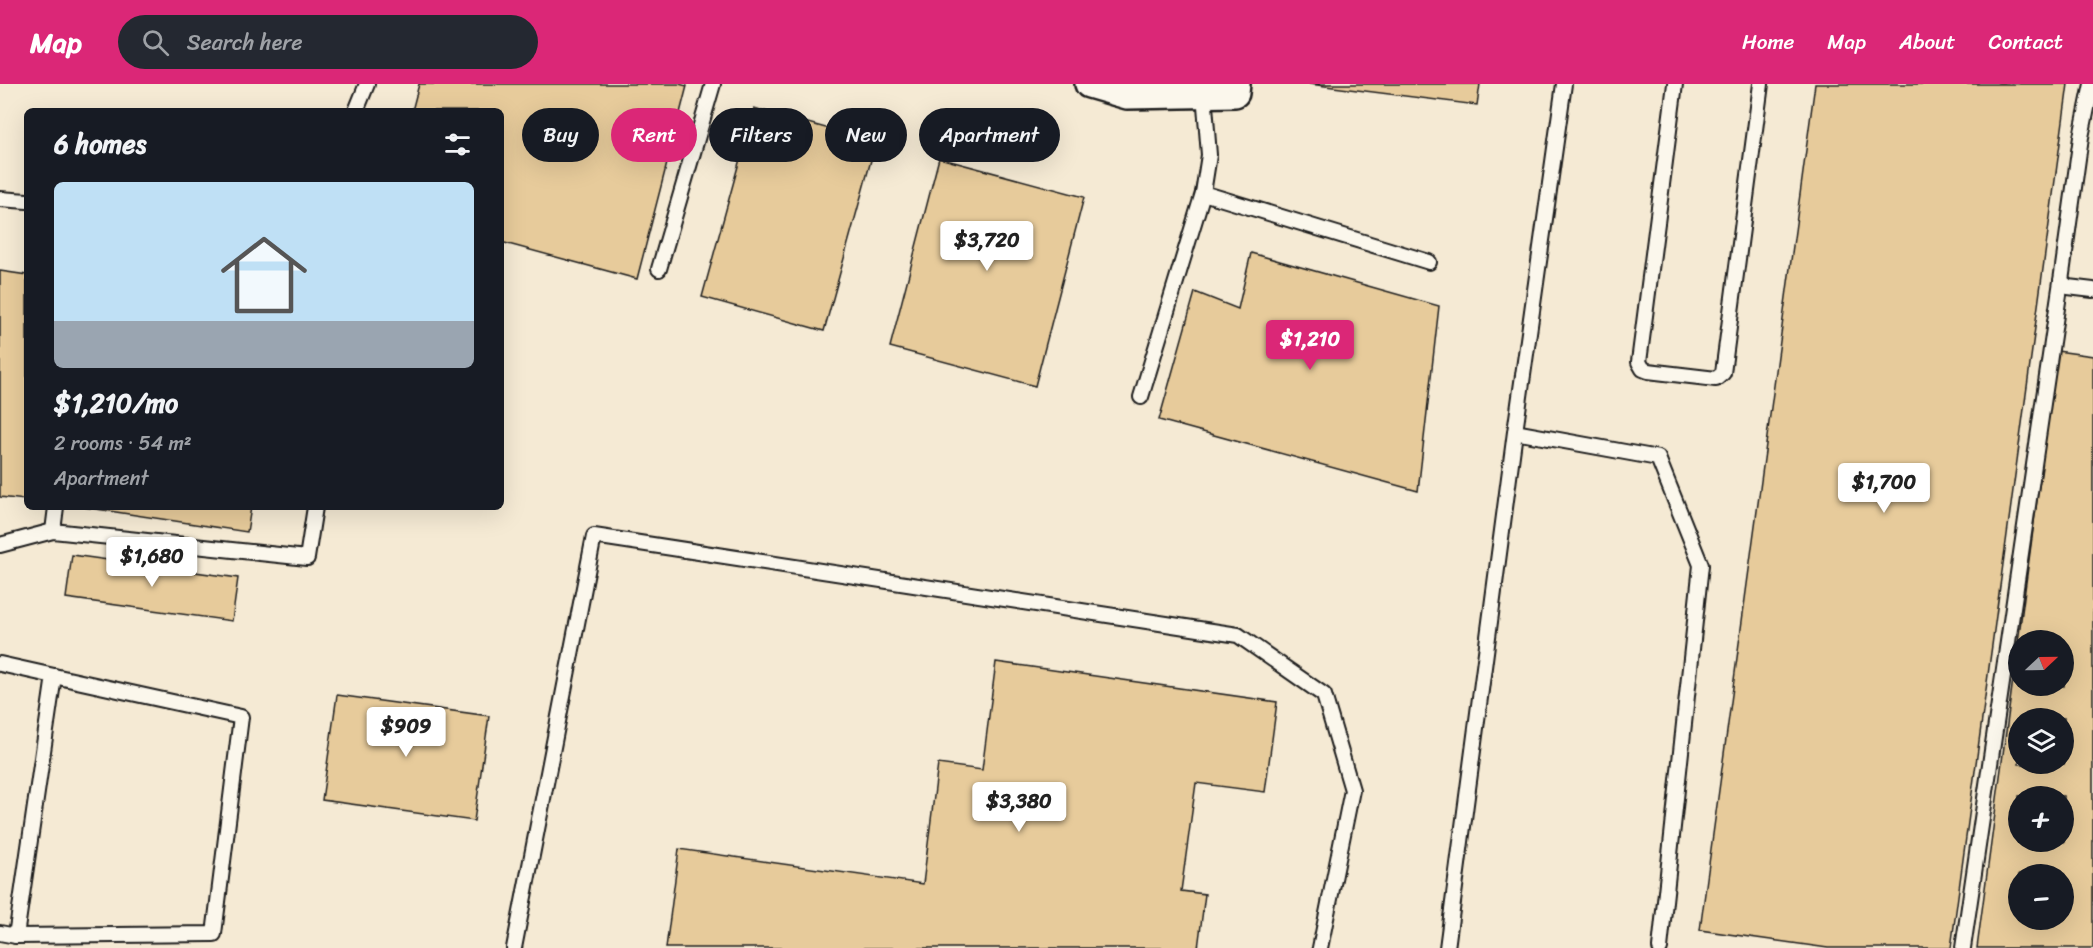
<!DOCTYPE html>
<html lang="en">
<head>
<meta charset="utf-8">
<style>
	:root { --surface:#171b24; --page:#242831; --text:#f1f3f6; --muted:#9ea1a6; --line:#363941; --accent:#db2777 }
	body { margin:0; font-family:Sriracha,sans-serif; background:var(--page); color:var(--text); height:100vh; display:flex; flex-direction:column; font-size:22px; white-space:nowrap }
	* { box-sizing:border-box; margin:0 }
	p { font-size:20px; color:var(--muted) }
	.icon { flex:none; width:33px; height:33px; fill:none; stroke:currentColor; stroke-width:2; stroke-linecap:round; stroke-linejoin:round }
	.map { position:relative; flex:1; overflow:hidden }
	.details { position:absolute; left:24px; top:24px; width:480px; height:402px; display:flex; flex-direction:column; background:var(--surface); border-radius:9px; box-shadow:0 6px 24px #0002 }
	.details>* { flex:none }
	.hud { position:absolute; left:522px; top:24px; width:570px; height:54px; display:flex; gap:12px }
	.needle { width:39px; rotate:68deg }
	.tools { position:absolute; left:2008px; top:546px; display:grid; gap:12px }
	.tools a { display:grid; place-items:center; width:66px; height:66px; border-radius:50%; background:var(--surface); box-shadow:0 6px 24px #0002; font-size:30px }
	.price { position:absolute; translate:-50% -51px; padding:0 14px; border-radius:6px; background:#fff; color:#222; font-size:20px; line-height:39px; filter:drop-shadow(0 2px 3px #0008) }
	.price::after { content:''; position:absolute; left:50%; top:36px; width:18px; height:14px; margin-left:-9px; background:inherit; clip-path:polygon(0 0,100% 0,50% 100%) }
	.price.current { background:var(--accent); color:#fff }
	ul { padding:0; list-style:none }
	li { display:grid; align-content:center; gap:12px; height:318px; padding:0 30px }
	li+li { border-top:2px solid var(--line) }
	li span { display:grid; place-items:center; height:186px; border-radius:9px; color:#555 }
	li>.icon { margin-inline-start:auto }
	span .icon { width:108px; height:108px; fill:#fffc; stroke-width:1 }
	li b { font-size:26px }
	h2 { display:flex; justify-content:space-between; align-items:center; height:72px; padding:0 30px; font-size:26px }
	.chip { padding:0 21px; border-radius:27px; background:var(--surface); box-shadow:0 6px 24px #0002; font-size:21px; line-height:54px }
	.chip.current { background:var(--accent); color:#fff }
	header { display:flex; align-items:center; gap:36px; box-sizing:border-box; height:84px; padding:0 30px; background:var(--accent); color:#fff }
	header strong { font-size:28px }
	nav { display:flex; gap:33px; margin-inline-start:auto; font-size:21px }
	.search { width:420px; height:54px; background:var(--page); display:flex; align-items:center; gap:15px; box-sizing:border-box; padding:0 21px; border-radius:33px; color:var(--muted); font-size:22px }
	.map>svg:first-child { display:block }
	.building { fill:#e7cb9b; stroke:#1c1c1c; stroke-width:1.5; fill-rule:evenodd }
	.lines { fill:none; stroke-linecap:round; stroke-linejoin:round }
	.lane-casing { stroke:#1c1c1c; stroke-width:18 }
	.street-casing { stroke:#1c1c1c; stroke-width:32 }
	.lane { stroke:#fbf7ec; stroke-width:14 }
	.street { stroke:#fbf7ec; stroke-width:27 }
</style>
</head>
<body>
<header>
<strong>Map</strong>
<div class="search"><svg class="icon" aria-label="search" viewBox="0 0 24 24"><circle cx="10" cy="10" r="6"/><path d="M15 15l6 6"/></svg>Search here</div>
<nav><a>Home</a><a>Map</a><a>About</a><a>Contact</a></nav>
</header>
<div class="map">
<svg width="2093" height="864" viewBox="0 0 2093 864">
	<rect width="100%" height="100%" fill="#f5ead4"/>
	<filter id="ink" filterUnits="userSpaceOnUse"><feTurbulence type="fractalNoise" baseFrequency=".0167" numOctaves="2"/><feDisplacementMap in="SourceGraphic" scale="12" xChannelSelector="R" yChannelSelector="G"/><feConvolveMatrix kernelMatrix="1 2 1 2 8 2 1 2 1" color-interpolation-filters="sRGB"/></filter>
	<g filter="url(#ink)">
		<g class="building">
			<path d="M419,0h260l8,2 -50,193 -136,-37v-131h-89z"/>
			<path d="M1309,0h171l-3,21z"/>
			<path d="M1815,0h253l-117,864h-123l-128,-18z"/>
			<path d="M754,24l122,34 -52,189 -122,-34z"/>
			<path d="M939,74l145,39 -49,189 -145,-39z"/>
			<path d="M1251,169l188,53 -21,185 -259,-71 36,-128 43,17z"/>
			<path d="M0,187l27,4v210l-2,15 -25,-3z"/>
			<path d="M2057,267l36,5v592h-116zM2019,556h45v46h-45zM2019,634h45v46h-45zM2019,712h45v46h-45zM2019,790h45v46h-45z"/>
			<path d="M83,423h168l-4,25z"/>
			<path d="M72,471l166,23 -6,43 -166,-23z"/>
			<path d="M996,578l281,40 -12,90 -69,-9 -15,108 24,3 -7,54h-532l13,-99 244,35 15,-120 44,6z"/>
			<path d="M337,611l152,21 -15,105 -152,-21z"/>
		</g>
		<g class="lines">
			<g class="lane-casing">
				<g id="lane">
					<path d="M1675,0l-36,278 4,7 5,2 68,8 7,-6 38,-289"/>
					<path d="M2092,0l-11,53 -20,144 7,6 25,3"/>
					<path d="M1204,9l5,62 -6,38 226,69"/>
					<path d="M356,27l11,-27"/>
					<path d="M0,115l27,2"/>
					<path d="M659,185l54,-185"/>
					<path d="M1141,313l62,-204"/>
					<path d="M1515,348l49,-348"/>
					<path d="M53,447l3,-24"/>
					<path d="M0,461l53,-14 254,27 8,-51"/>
					<path d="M0,580l54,12 -38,260 -16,-3"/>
					<path d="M16,852l198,-2 27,-217 -187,-41"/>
					<path d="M514,864l80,-412 644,99 86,60 28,95 -32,158"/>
					<path d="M1447,864l68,-516 143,26 43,107 -41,383"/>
					<path d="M1963,864l98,-667"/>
				</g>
			</g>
			<g class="street-casing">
				<path id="street" d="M1089,0l38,11 108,-2 1,-9"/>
			</g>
			<use href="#lane" class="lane"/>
			<use href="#street" class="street"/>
		</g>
	</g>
</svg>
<div class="tools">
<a><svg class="needle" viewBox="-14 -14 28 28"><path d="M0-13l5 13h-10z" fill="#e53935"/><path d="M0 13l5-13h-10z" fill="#9ea1a6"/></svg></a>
<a><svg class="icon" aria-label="layers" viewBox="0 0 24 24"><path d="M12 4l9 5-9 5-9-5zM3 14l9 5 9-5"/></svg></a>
<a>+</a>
<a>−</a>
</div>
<b class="price" style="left:987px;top:188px">$3,720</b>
<b class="price current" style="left:1310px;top:287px">$1,210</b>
<b class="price" style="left:1884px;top:430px">$1,700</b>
<b class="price" style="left:152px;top:504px">$1,680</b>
<b class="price" style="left:406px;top:674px">$909</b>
<b class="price" style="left:1019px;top:749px">$3,380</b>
<div class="hud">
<a class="chip">Buy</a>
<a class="chip current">Rent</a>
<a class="chip">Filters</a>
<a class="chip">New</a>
<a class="chip">Apartment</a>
</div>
<section class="details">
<h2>6 homes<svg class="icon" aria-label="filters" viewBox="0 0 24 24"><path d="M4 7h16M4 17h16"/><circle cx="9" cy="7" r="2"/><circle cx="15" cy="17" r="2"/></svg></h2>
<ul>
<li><span style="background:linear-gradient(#bfe0f5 75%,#9aa5b1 0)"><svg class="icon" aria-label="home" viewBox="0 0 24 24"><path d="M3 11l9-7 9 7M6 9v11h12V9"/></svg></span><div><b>$1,210/mo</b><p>2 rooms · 54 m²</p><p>Apartment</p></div></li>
</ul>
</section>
</div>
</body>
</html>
